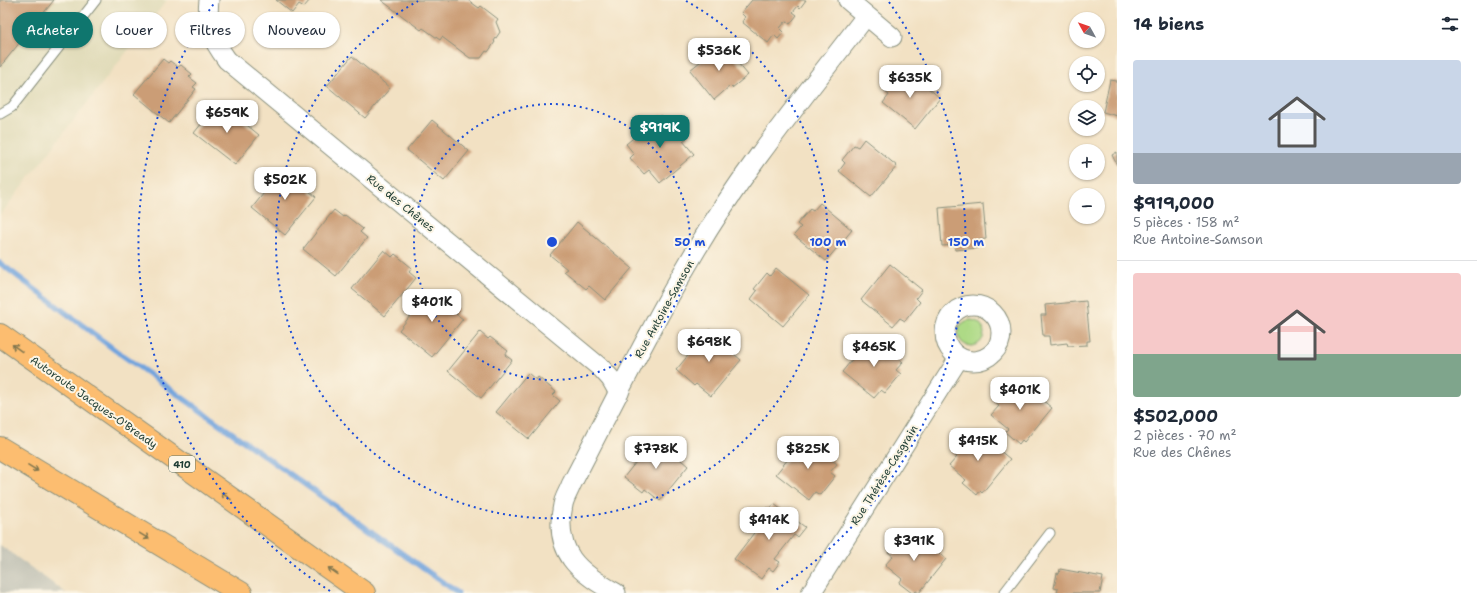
<!DOCTYPE html>
<html lang="fr">
<head>
<meta charset="utf-8">
<style>
	:root { --surface:#fff; --page:#f2f2f3; --text:#1f2937; --muted:#747a83; --line:#e0e1e3; --accent:#0f766e }
	body { margin:0; font-family:"Shantell Sans",sans-serif; background:var(--page); color:var(--text); height:100vh; display:flex; flex-direction:column; font-size:15px; white-space:nowrap }
	* { box-sizing:border-box; margin:0 }
	p { font-size:13px; color:var(--muted) }
	.icon { flex:none; width:22px; height:22px; fill:none; stroke:currentColor; stroke-width:2; stroke-linecap:round; stroke-linejoin:round }
	.map { position:relative; flex:1; overflow:hidden }
	.panel { display:flex; flex-direction:column; background:var(--surface); width:360px }
	.panel>* { flex:none }
	.hud { position:absolute; left:12px; top:12px; width:380px; height:36px; display:flex; gap:8px }
	.needle { width:26px; rotate:310deg }
	.controls { position:absolute; left:1069px; top:12px; display:grid; gap:8px }
	.controls a { display:grid; place-items:center; width:36px; height:36px; border-radius:50%; background:var(--surface); box-shadow:0 1px 3px #0004; font-size:20px }
	.price { position:absolute; translate:-50% -34px; padding:0 9px; border-radius:8px; background:#fff; color:#222; font-size:13px; line-height:26px; filter:drop-shadow(0 1px 2px #0008) }
	.price::after { content:''; position:absolute; left:50%; top:24px; width:12px; height:9px; margin-left:-6px; background:inherit; clip-path:polygon(0 0,100% 0,50% 100%) }
	.price.selected { background:var(--accent); color:#fff }
	ul { padding:0; list-style:none }
	li { display:grid; align-content:center; gap:8px; height:212px; padding:0 16px }
	li+li { border-top:1px solid var(--line) }
	li span { display:grid; place-items:center; height:124px; border-radius:4px; color:#555 }
	li>.icon { margin-inline-start:auto }
	span .icon { width:72px; height:72px; fill:#fffc; stroke-width:1 }
	li b { font-size:17px }
	h2 { display:flex; justify-content:space-between; align-items:center; height:48px; padding:0 16px; font-size:17px }
	.tag { padding:0 14px; border-radius:18px; background:var(--surface); box-shadow:0 1px 3px #0004; font-size:14px; line-height:36px }
	.tag.selected { background:var(--accent); color:#fff }
	main { display:flex; flex:1; min-height:0 }
	.map>svg:first-child { display:block }
	.built { fill:#e1dcba }
	.industrial { fill:#c5c5b8 }
	.green { fill:#aeda86; stroke:#668c5d }
	.lines { fill:none; stroke-linecap:round; stroke-linejoin:round }
	.stream { stroke:#72a4dd; stroke-width:5.5 }
	.building { fill:#cb9d76 }
	.service-casing { stroke:#888f7c; stroke-width:11 }
	.minor-casing { stroke:#888f7c; stroke-width:21 }
	.motorway-casing { stroke:#888f7c; stroke-width:24 }
	.service { stroke:#fff; stroke-width:9 }
	.minor { stroke:#fff; stroke-width:19 }
	.motorway { stroke:#fcbd6f; stroke-width:22 }
	.oneway { stroke:#82774f }
	.ring { fill:none; stroke:#1d4ed8; stroke-width:2; stroke-dasharray:2 4 }
	.labels { text-anchor:middle; stroke-width:4; stroke-linejoin:round; paint-order:stroke }
	.shield { fill:#fcf5e5; stroke:#617469; stroke-width:1 }
	.shield-label { font-size:10px; font-weight:bold; fill:#1f3d34 }
	.street-label { font-size:11px; fill:#1f3d34; stroke:#fcf5e5 }
	.centre { fill:#1d4ed8; stroke:#fcf5e5; stroke-width:2 }
	.ring-label { font-size:12px; text-anchor:middle; font-weight:bold; fill:#1d4ed8; stroke:#fcf5e5; stroke-width:4; stroke-linejoin:round; paint-order:stroke }
</style>
</head>
<body>
<main>
<div class="map">
<svg width="1117" height="593" viewBox="0 0 1117 593">
	<rect width="100%" height="100%" fill="#fcf5e5"/>
	<filter id="ink" filterUnits="userSpaceOnUse"><feTurbulence type="fractalNoise" baseFrequency=".025" numOctaves="2"/><feDisplacementMap in="SourceGraphic" scale="8" xChannelSelector="R" yChannelSelector="G"/><feConvolveMatrix kernelMatrix="1 2 1 2 8 2 1 2 1" color-interpolation-filters="sRGB"/></filter>
	<filter id="wash" filterUnits="userSpaceOnUse"><feTurbulence type="fractalNoise" baseFrequency=".012" numOctaves="4" result="noise"/><feDisplacementMap in="SourceGraphic" scale="16" xChannelSelector="R" yChannelSelector="G"/><feGaussianBlur stdDeviation="0.9" result="paint"/><feColorMatrix in="noise" values="0 0 0 0 0 0 0 0 0 0 0 0 0 0 0 0 0 1.4 0 .05"/><feComposite in="paint" operator="in"/></filter>
	<g filter="url(#wash)">
		<rect width="100%" height="100%" fill="#f2e1c3"/>
		<path class="built" d="M0,0h167l-167,215z"/>
		<path class="industrial" d="M0,545l66,48h-66z"/>
		<circle class="green" cx="971" cy="333" r="13"/>
		<g class="lines">
			<path class="stream" d="M0,263l115,87 343,243"/>
		</g>
		<g id="blocks">
			<g class="building">
				<path d="M0,0h54l-54,67z"/>
				<path d="M276,0h34l-6,7 -5,-3 -7,9z"/>
				<path d="M381,0h87l11,8 2,-2 17,13 -2,3 4,10 -6,9 1,1 -7,10 -2,-1 -5,7h-11l-28,-21 -2,3 -17,-12 -2,2z"/>
				<path d="M752,0h54l-6,8 -2,-2 -5,6 4,3 -7,9 -4,-3 -6,7 4,4 -6,7 -4,-4 -6,8 -26,-21 3,-5 -4,-4z"/>
				<path d="M722,44l26,31 -16,13 -2,-2 -16,14 -24,-30z"/>
				<path d="M352,56l38,32 -25,30 -38,-32z"/>
				<path d="M163,59l5,4 2,-2 8,6 3,-2 11,9 -3,3 8,6 -4,4 3,2 -27,34 -35,-29z"/>
				<path d="M908,71l32,27 -25,31 -32,-26 6,-8 -4,-3 13,-15 3,2z"/>
				<path d="M1110,80l7,1v35l-14,-4z"/>
				<path d="M219,102l40,33 -24,30 -41,-32z"/>
				<path d="M661,115l8,9 5,-4 14,17 -5,4 11,13 -34,29 -11,-13 -5,4 -14,-16 4,-4 -8,-10z"/>
				<path d="M432,120l37,31 -25,30 -37,-31z"/>
				<path d="M864,139l33,27 -26,31 -32,-26 6,-8 -3,-3 12,-15 4,2z"/>
				<path d="M1117,152v13l-5,-10z"/>
				<path d="M283,169l9,7 2,-3 17,14 -2,4 7,6 -31,38 -33,-27z"/>
				<path d="M820,203l32,27 -26,31 -32,-26 7,-8 -4,-3 13,-15 3,2z"/>
				<path d="M983,204l3,35 -9,1 1,8 -23,2 -1,-5 -12,1 -3,-38z"/>
				<path d="M334,210l9,7 2,-2 18,14 -3,3 7,6 -31,38 -33,-27z"/>
				<path d="M577,222l55,46 -27,32 -16,-14 -3,3 -22,-18 3,-2 -17,-14z"/>
				<path d="M384,250l8,7 3,-3 17,14 -3,4 7,6 -31,38 -33,-27z"/>
				<path d="M890,264l32,26 -6,8 4,4 -15,19 -5,-3 -7,8 -32,-26z"/>
				<path d="M776,268l33,27 -26,31 -32,-27 6,-8 -3,-2 13,-16 3,3z"/>
				<path d="M430,291l9,7 2,-2 17,14 -2,4 7,5 -31,38 -33,-27z"/>
				<path d="M1086,301l4,40h-3v4l-19,1 -1,-3 -17,2 -1,-9h-6l-2,-21h5l-1,-10z"/>
				<path d="M710,329l19,17 -2,2 14,12 -30,36 -15,-12 -2,2 -18,-16z"/>
				<path d="M480,332l8,7 2,-2 18,14 -3,4 7,5 -31,38 -33,-27z"/>
				<path d="M871,336l32,26 -7,8 5,4 -16,19 -4,-3 -7,8 -32,-26z"/>
				<path d="M528,373l8,7 2,-3 18,15 -3,3 7,6 -31,38 -33,-27z"/>
				<path d="M1019,381l33,27 -28,34 -2,-2 -3,4 -14,-12 3,-3 -17,-14 8,-9 -5,-4 13,-17 5,4z"/>
				<path d="M977,432l33,27 -28,34 -2,-2 -3,4 -14,-12 3,-3 -17,-14 8,-9 -5,-4 14,-17 5,4z"/>
				<path d="M656,437l19,16 -1,1 14,12 -28,35 -15,-12 -2,3 -19,-15z"/>
				<path d="M805,438l32,26 -7,8 5,4 -15,19 -5,-3 -6,8 -33,-26z"/>
				<path d="M774,504l31,23 -8,10 -3,-2 -19,24 5,3 -7,9 -4,-3 -8,11 -27,-20 26,-34 -2,-2 4,-5 -2,-2 7,-9 3,2z"/>
				<path d="M913,532l33,27 -27,34 -3,-2 -2,2h-2l-13,-10 3,-4 -17,-14 8,-9 -5,-4 14,-17 5,4z"/>
				<path d="M1060,569l43,8 -3,16h-43l1,-4 -4,-1 3,-15 2,1z"/>
			</g>
		</g>
	</g>
	<g filter="url(#ink)">
		<use href="#blocks" fill-opacity="0" stroke="#888f7c" stroke-width="1"/>
		<g class="lines">
			<g class="service-casing">
				<g id="service">
					<path d="M0,114l12,-7 84,-107"/>
					<path d="M1004,593l46,-60"/>
				</g>
			</g>
			<g class="minor-casing">
				<g id="minor">
					<path d="M209,0c-3,28 2,38 18,60l375,309 9,10 8,14"/>
					<path d="M848,0l44,37"/>
					<circle cx="973" cy="333" r="28"/>
					<path d="M616,593c-37,-20 -63,-41 -53,-88 1,-7 6,-14 8,-20 41,-79 80,-159 125,-235 49,-83 112,-158 170,-234"/>
					<path d="M811,593l103,-164 45,-71"/>
				</g>
			</g>
			<g class="motorway-casing">
				<g id="motorway">
					<path d="M0,335l364,258"/>
					<path d="M0,448l241,145"/>
				</g>
			</g>
			<use href="#service" class="service"/>
			<use href="#minor" class="minor"/>
			<use href="#motorway" class="motorway"/>
		</g>
		<defs><path id="oneway-shaft" d="M-6 0H5M1.5-3L5.5 0L1.5 3" fill="none" stroke-width="1.6" stroke-linecap="round" stroke-linejoin="round"/></defs>
		<g class="oneway">
			<use href="#oneway-shaft" transform="translate(17 348) rotate(-144)"/>
			<use href="#oneway-shaft" transform="translate(33 468) rotate(32)"/>
			<use href="#oneway-shaft" transform="translate(226 496) rotate(-145)"/>
			<use href="#oneway-shaft" transform="translate(144 536) rotate(31)"/>
			<use href="#oneway-shaft" transform="translate(333 571) rotate(-145)"/>
		</g>
	</g>
	<g class="ring">
		<circle cx="552" cy="242" r="138"/>
		<path d="M686 1A276 276 0 1 1 418 1"/>
		<path d="M330 591A414 414 0 0 1 215 2M889 2A414 414 0 0 1 774 591"/>
	</g>
	<g class="labels">
		<rect class="shield" x="169" y="456" width="26" height="16" rx="3"/>
		<g class="shield-label">
			<text x="182" y="468">410</text>
		</g>
		<g class="street-label">
			<text transform="translate(401 203) rotate(39)" y="4">Rue des Chênes</text>
			<text transform="translate(664 309) rotate(-61)" y="4">Rue Antoine-Samson</text>
			<text transform="translate(94 402) rotate(35)" y="4">Autoroute Jacques-O'Bready</text>
			<text transform="translate(884 475) rotate(-58)" y="4">Rue Thérèse-Casgrain</text>
		</g>
	</g>
	<circle cx="552" cy="242" r="6" class="centre"/>
	<g class="ring-label">
		<text x="690" y="246">50 m</text>
		<text x="828" y="246">100 m</text>
		<text x="966" y="246">150 m</text>
	</g>
</svg>
<div class="controls">
<a><svg class="needle" viewBox="-14 -14 28 28"><path d="M0-13l5 13h-10z" fill="#e53935"/><path d="M0 13l5-13h-10z" fill="#747a83"/></svg></a>
<a><svg class="icon" aria-label="locate" viewBox="0 0 24 24"><circle cx="12" cy="12" r="6"/><path d="M12 2v4M12 18v4M2 12h4M18 12h4"/></svg></a>
<a><svg class="icon" aria-label="layers" viewBox="0 0 24 24"><path d="M12 4l9 5-9 5-9-5zM3 14l9 5 9-5"/></svg></a>
<a>+</a>
<a>−</a>
</div>
<b class="price" style="left:719px;top:72px">$536K</b>
<b class="price" style="left:910px;top:99px">$635K</b>
<b class="price" style="left:227px;top:134px">$659K</b>
<b class="price selected" style="left:660px;top:149px">$919K</b>
<b class="price" style="left:285px;top:201px">$502K</b>
<b class="price" style="left:432px;top:323px">$401K</b>
<b class="price" style="left:709px;top:363px">$698K</b>
<b class="price" style="left:874px;top:368px">$465K</b>
<b class="price" style="left:1020px;top:411px">$401K</b>
<b class="price" style="left:978px;top:462px">$415K</b>
<b class="price" style="left:656px;top:470px">$778K</b>
<b class="price" style="left:808px;top:470px">$825K</b>
<b class="price" style="left:769px;top:541px">$414K</b>
<b class="price" style="left:914px;top:562px">$391K</b>
<div class="hud">
<a class="tag selected">Acheter</a>
<a class="tag">Louer</a>
<a class="tag">Filtres</a>
<a class="tag">Nouveau</a>
</div>
</div>
<section class="panel">
<h2>14 biens<svg class="icon" aria-label="filters" viewBox="0 0 24 24"><path d="M4 7h16M4 17h16"/><circle cx="9" cy="7" r="2"/><circle cx="15" cy="17" r="2"/></svg></h2>
<ul>
<li><span style="background:linear-gradient(#c9d6e8 75%,#9aa5b1 0)"><svg class="icon" aria-label="home" viewBox="0 0 24 24"><path d="M3 11l9-7 9 7M6 9v11h12V9"/></svg></span><div><b>$919,000</b><p>5 pièces · 158 m²</p><p>Rue Antoine-Samson</p></div></li>
<li><span style="background:linear-gradient(#f6c9c9 65%,#7fa58c 0)"><svg class="icon" aria-label="home" viewBox="0 0 24 24"><path d="M3 11l9-7 9 7M6 9v11h12V9"/></svg></span><div><b>$502,000</b><p>2 pièces · 70 m²</p><p>Rue des Chênes</p></div></li>
</ul>
</section>
</main>
</body>
</html>
